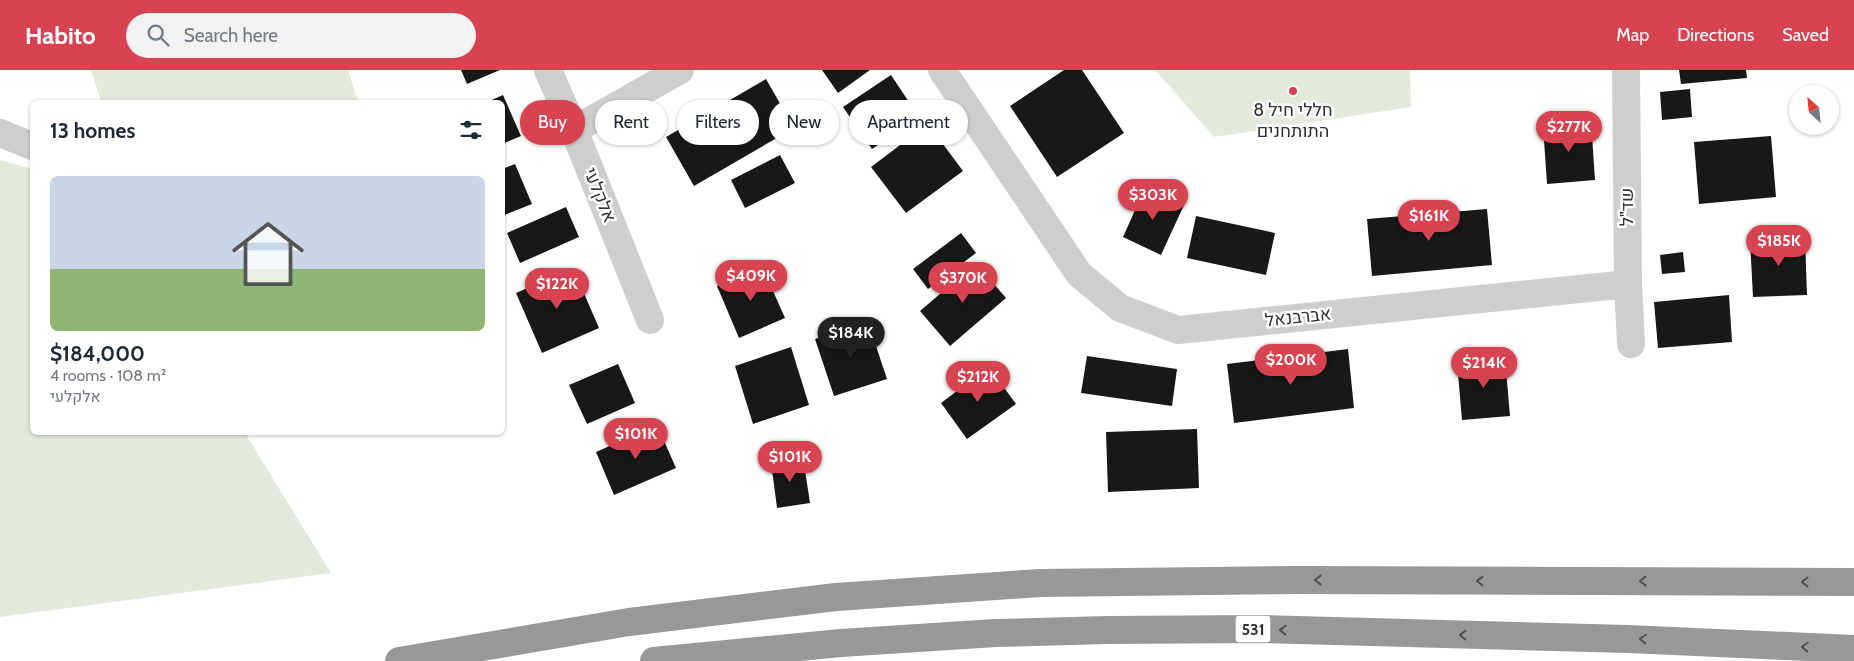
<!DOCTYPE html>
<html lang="en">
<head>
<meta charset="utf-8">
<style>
	:root { --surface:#fff; --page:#f2f2f3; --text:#1f2937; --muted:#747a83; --line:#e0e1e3; --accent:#d84352 }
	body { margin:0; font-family:Cabin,Heebo,sans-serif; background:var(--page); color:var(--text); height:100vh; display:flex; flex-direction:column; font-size:19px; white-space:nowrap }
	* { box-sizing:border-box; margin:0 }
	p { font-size:16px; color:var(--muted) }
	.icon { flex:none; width:28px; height:28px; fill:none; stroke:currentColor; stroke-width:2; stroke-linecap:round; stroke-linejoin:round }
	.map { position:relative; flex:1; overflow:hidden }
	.side { position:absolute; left:30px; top:30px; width:475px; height:335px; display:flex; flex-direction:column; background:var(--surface); border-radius:8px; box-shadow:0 1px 4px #0004 }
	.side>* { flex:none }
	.banner { position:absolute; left:520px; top:30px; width:475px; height:45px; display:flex; gap:10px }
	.needle { width:32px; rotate:333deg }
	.controls { position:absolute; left:1789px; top:15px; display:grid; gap:10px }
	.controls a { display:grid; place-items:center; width:50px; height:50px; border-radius:50%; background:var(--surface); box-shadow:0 1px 4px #0004; font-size:25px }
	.price { position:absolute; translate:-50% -42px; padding:0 11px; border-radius:18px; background:var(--accent); color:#fff; font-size:16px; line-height:32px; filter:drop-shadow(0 1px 2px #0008) }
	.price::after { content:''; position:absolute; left:50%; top:30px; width:15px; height:11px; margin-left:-8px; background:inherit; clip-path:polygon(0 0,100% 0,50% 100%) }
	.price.selected { background:#222; color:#fff }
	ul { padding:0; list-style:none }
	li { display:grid; align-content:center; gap:10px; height:265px; padding:0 20px }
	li+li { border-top:1px solid var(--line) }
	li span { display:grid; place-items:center; height:155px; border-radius:8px; color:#555 }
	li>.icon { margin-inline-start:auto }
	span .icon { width:90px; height:90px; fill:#fffc; stroke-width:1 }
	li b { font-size:21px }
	h2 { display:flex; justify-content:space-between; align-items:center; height:60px; padding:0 20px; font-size:21px }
	.chip { padding:0 18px; border-radius:22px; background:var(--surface); box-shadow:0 1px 4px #0004; font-size:18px; line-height:45px }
	.chip.selected { background:var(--accent); color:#fff }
	header { display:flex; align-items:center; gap:30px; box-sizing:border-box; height:70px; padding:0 25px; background:var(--accent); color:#fff }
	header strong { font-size:24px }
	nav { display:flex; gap:28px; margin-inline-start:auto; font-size:18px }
	.search { width:350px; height:45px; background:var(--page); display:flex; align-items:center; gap:12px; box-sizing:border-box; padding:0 18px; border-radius:28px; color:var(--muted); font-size:19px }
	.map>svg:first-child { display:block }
	.green { fill:#e4e9dd }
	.building { fill:#181818 }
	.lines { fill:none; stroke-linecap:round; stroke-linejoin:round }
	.minor { stroke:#cecece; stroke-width:28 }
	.highway { stroke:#989898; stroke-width:28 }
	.oneway { stroke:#505050 }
	.poi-dot { fill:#d84352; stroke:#fff; stroke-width:2 }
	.labels { text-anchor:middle; stroke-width:5; stroke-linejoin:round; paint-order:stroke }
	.shield { fill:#fff; stroke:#6f6f6f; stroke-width:1 }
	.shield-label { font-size:16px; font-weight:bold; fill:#313131 }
	.poi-label { font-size:18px; fill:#313131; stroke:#fff }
	.street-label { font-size:18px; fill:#313131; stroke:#fff }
</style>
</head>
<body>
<header>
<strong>Habito</strong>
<div class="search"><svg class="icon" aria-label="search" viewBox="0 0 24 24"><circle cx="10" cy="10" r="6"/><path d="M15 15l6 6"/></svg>Search here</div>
<nav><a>Map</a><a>Directions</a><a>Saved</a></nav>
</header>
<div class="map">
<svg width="1854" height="591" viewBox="0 0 1854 591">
	<rect width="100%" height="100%" fill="#fff"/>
	<g class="green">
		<path d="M91,0h257l10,32h-257z"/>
		<path d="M1155,0h255l1,37 -197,30z"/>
		<path d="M0,90l32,9v263l213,1 86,140 -331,44z"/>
	</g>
	<g class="building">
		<path d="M461,0h39l-33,14z"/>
		<path d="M822,0h48l-32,23z"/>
		<path d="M1064,0h18l42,63 -67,44 -47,-71z"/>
		<path d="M1679,0h67l1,8 -66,6z"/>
		<path d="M891,5l28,42 -47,32 -29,-42z"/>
		<path d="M766,9l28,49 -100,58 -28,-49z"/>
		<path d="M1690,19l2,28 -30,3 -2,-28z"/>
		<path d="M503,25l18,41 -19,8v-42h-15z"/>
		<path d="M1591,51l4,59 -48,4 -4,-59z"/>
		<path d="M928,54l35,47 -57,42 -35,-46z"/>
		<path d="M1771,66l5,61 -77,7 -5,-62z"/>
		<path d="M780,85l15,28 -50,25 -14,-28z"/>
		<path d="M515,94l17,40 -30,12v-47z"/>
		<path d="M1145,118l39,17 -23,50 -38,-18z"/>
		<path d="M566,137l13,30 -59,26 -13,-30z"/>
		<path d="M1487,139l5,56 -120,11 -5,-57z"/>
		<path d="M1196,146l79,17 -9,42 -79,-17z"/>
		<path d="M961,163l15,20 -48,36 -15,-20z"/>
		<path d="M1805,168l2,57 -54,2 -3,-57z"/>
		<path d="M1683,182l2,20 -23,2 -2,-19z"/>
		<path d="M976,193l30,35 -56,48 -30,-35z"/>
		<path d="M762,196l23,52 -46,20 -22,-52z"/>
		<path d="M573,198l26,60 -57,25 -26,-60z"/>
		<path d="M1729,225l3,47 -74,6 -4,-46z"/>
		<path d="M868,252l19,57 -53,17 -19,-57z"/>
		<path d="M791,277l18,58 -56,19 -18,-58z"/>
		<path d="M1348,279l6,59 -120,15 -7,-59z"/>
		<path d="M1087,286l90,13 -5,37 -91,-13z"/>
		<path d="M1505,288l5,58 -48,4 -5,-58z"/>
		<path d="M618,294l17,39 -48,21 -18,-39z"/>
		<path d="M989,297l27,37 -49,35 -26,-36z"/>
		<path d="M657,355l19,43 -62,27 -18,-43z"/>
		<path d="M1197,359l2,59 -91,4 -2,-60z"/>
		<path d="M803,387l7,46 -33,5 -6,-46z"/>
	</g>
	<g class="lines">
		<g class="minor">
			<path d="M548,0l26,60 76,190"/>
			<path d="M942,0l137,204 41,34 58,22 450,-46"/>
			<path d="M1626,0l2,214 3,60"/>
			<path d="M574,60l106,-60"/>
			<path d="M0,63l32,13"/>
		</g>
		<g class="highway">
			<path d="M399,591l230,-39 207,-25 204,-14 256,-3 558,2"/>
			<path d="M654,591l187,-18 154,-10 113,-3 153,-1 367,10 226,10"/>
		</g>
	</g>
	<defs><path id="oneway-chevron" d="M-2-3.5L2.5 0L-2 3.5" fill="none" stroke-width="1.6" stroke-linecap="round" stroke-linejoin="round" transform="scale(1.25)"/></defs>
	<g class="oneway">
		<use href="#oneway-chevron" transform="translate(1318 510) rotate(-180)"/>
		<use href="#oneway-chevron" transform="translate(1480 511) rotate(-180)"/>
		<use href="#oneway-chevron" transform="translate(1643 511) rotate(-180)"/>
		<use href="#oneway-chevron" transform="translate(1805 512) rotate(-180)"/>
		<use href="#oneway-chevron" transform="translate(1283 560) rotate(-178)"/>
		<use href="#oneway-chevron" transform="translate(1463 565) rotate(-179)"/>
		<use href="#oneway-chevron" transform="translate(1643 569) rotate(-177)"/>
		<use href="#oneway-chevron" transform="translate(1805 577) rotate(-177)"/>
	</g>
	<circle class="poi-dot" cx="1293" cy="21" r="5"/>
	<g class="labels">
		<rect class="shield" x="1235.5" y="545.5" width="35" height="27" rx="4"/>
		<g class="shield-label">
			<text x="1253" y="565">531</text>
		</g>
		<g class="poi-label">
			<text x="1293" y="46">8 חללי חיל<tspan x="1293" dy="21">התותחנים</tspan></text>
		</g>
		<g class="street-label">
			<text transform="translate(600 125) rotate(68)" y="6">אלקלעי</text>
			<text transform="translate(1627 137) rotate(-90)" y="6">שד"ל</text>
			<text transform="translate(1298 247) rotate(-6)" y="6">אברבנאל</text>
		</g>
	</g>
</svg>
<div class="controls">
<a><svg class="needle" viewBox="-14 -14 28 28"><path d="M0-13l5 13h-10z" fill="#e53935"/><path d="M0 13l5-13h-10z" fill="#747a83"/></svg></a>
</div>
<b class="price" style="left:1569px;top:83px">$277K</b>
<b class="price" style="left:1153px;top:151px">$303K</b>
<b class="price" style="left:1429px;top:172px">$161K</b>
<b class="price" style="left:1779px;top:197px">$185K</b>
<b class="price" style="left:751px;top:232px">$409K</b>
<b class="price" style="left:963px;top:234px">$370K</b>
<b class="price" style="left:557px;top:240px">$122K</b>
<b class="price selected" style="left:851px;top:289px">$184K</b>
<b class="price" style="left:1291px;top:316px">$200K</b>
<b class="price" style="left:1484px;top:319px">$214K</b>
<b class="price" style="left:978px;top:333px">$212K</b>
<b class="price" style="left:636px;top:390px">$101K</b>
<b class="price" style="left:790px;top:413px">$101K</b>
<div class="banner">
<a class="chip selected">Buy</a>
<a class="chip">Rent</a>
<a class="chip">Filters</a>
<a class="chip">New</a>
<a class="chip">Apartment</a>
</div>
<section class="side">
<h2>13 homes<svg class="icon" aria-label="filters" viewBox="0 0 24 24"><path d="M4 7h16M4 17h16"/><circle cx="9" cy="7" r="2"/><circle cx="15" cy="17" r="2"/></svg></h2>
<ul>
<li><span style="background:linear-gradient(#c9d6e8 60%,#8fb573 0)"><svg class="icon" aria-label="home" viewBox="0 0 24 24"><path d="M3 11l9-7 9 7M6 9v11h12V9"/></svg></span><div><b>$184,000</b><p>4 rooms · 108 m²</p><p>אלקלעי</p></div></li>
</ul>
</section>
</div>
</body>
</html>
